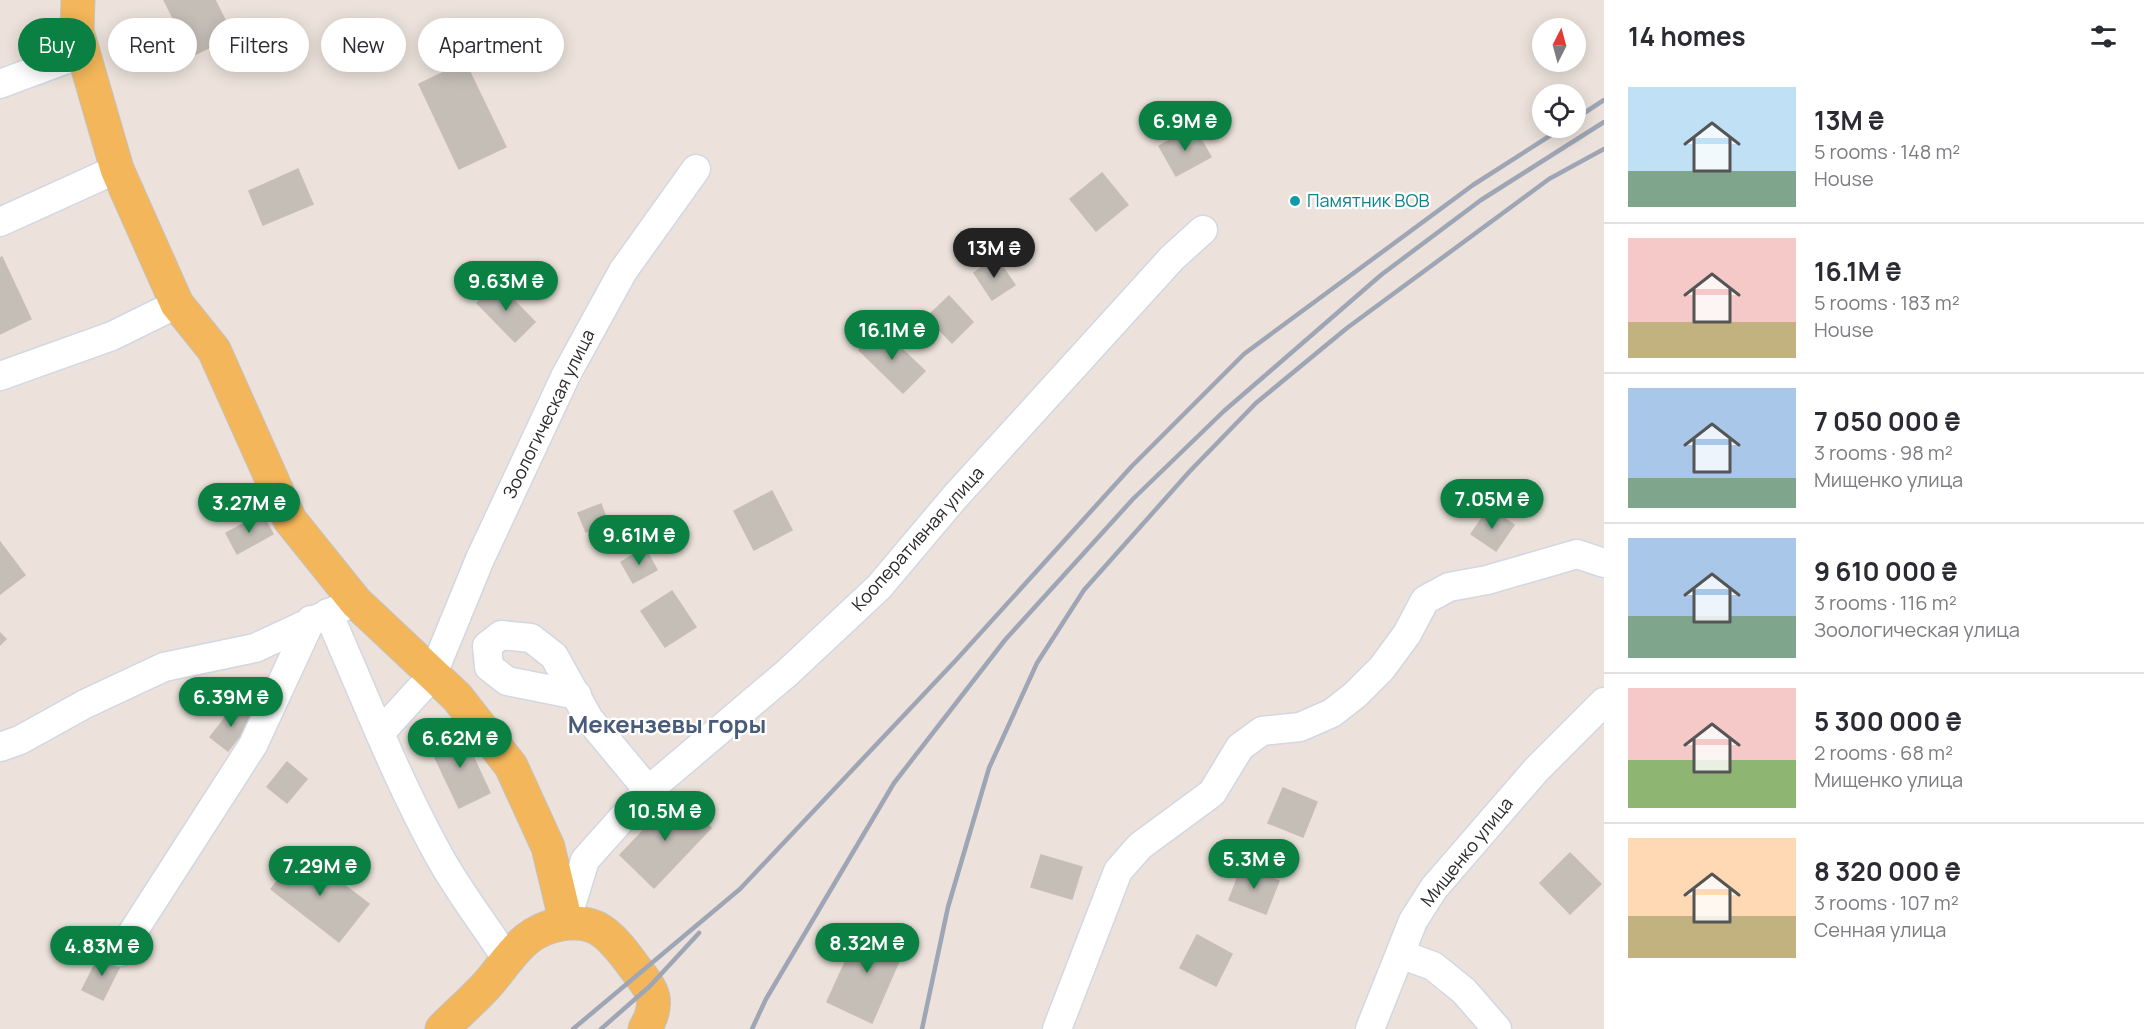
<!DOCTYPE html>
<html lang="en">
<head>
<meta charset="utf-8">
<style>
	:root { --surface:#fff; --page:#f2f2f3; --text:#2b2b33; --muted:#7c7c81; --line:#e1e1e2; --accent:#0b8043 }
	body { margin:0; font-family:Manrope,sans-serif; background:var(--page); color:var(--text); height:100vh; display:flex; flex-direction:column; font-size:22px; white-space:nowrap }
	* { box-sizing:border-box; margin:0 }
	p { font-size:20px; color:var(--muted) }
	.icon { flex:none; width:33px; height:33px; fill:none; stroke:currentColor; stroke-width:2; stroke-linecap:round; stroke-linejoin:round }
	.map { position:relative; flex:1; overflow:hidden }
	.side { display:flex; flex-direction:column; background:var(--surface); width:540px }
	.side>* { flex:none }
	.top-card { position:absolute; left:18px; top:18px; width:570px; height:54px; display:flex; gap:12px }
	.needle { width:39px; rotate:6deg }
	.tools { position:absolute; left:1532px; top:18px; display:grid; gap:12px }
	.tools a { display:grid; place-items:center; width:54px; height:54px; border-radius:50%; background:var(--surface); box-shadow:0 3px 15px #0003; font-size:30px }
	.price { position:absolute; translate:-50% -51px; padding:0 14px; border-radius:21px; background:var(--accent); color:#fff; font-size:20px; line-height:39px; filter:drop-shadow(0 2px 3px #0008) }
	.price::after { content:''; position:absolute; left:50%; top:36px; width:18px; height:14px; margin-left:-9px; background:inherit; clip-path:polygon(0 0,100% 0,50% 100%) }
	.price.selected { background:#222; color:#fff }
	ul { padding:0; list-style:none }
	li { display:flex; align-items:center; gap:18px; height:150px; padding:0 24px }
	li+li { border-top:2px solid var(--line) }
	li span { display:grid; place-items:center; flex:none; width:168px; height:120px; border-radius:0px; color:#555 }
	li>.icon { margin-inline-start:auto }
	span .icon { width:72px; height:72px; fill:#fffc; stroke-width:1 }
	li b { font-size:26px }
	h2 { display:flex; justify-content:space-between; align-items:center; height:72px; padding:0 24px; font-size:26px }
	.chip { padding:0 21px; border-radius:27px; background:var(--surface); box-shadow:0 3px 15px #0003; font-size:21px; line-height:54px }
	.chip.selected { background:var(--accent); color:#fff }
	main { display:flex; flex:1; min-height:0 }
	.map>svg:first-child { display:block }
	.building { fill:#c4beb7; stroke:#c8beb5; stroke-width:1.5 }
	.lines { fill:none; stroke-linecap:round; stroke-linejoin:round }
	.minor-casing { stroke:#d1d7e3; stroke-width:31 }
	.major-casing { stroke:#c3c3c3; stroke-width:35 }
	.minor { stroke:#fff; stroke-width:28 }
	.major { stroke:#f3b65a; stroke-width:33 }
	.rail { stroke:#9ea5b5; stroke-width:4.5 }
	.culture-dot { fill:#0f9aa8; stroke:#fff; stroke-width:2 }
	.labels { text-anchor:middle; stroke-width:4.5; stroke-linejoin:round; paint-order:stroke }
	.culture-label { font-size:18px; fill:#0d838f; stroke:#fff; text-anchor:start }
	.street-label { font-size:18px; fill:#2a2a2a; stroke:#fff }
	.district-label { font-size:24px; font-weight:bold; fill:#495b7b; stroke:#fff }
</style>
</head>
<body>
<main>
<div class="map">
<svg width="1604" height="1029" viewBox="0 0 1604 1029">
	<rect width="100%" height="100%" fill="#ece2db"/>
	<g class="building">
		<path d="M164,0h51l18,36 -41,20z"/>
		<path d="M465,62l41,85 -47,22 -40,-85z"/>
		<path d="M1194,127l17,30 -35,19 -17,-30z"/>
		<path d="M298,169l15,35 -50,21 -14,-34z"/>
		<path d="M1102,173l26,32 -32,26 -26,-32z"/>
		<path d="M2,257l29,62 -31,15v-76z"/>
		<path d="M996,257l19,28 -23,15 -18,-27z"/>
		<path d="M497,283l38,39 -20,20 -38,-39z"/>
		<path d="M949,296l24,26 -21,21 -25,-26z"/>
		<path d="M880,328l45,43 -22,22 -44,-43z"/>
		<path d="M772,491l20,39 -38,20 -20,-39z"/>
		<path d="M601,504l7,19 -22,9 -8,-19z"/>
		<path d="M1489,508l25,17 -18,26 -25,-17z"/>
		<path d="M262,514l11,20 -36,20 -11,-21z"/>
		<path d="M0,542l25,33 -25,19z"/>
		<path d="M645,548l12,22 -24,13 -12,-21z"/>
		<path d="M672,591l24,36 -31,20 -24,-36z"/>
		<path d="M0,633l6,6 -6,6z"/>
		<path d="M235,705l18,14 -25,32 -18,-14z"/>
		<path d="M461,730l29,63 -31,15 -30,-63z"/>
		<path d="M287,762l20,17 -20,24 -20,-16z"/>
		<path d="M1283,788l34,14 -14,35 -35,-14z"/>
		<path d="M676,796l35,32 -57,60 -34,-33z"/>
		<path d="M300,851l69,53 -30,38 -68,-53z"/>
		<path d="M1570,853l31,31 -31,30 -30,-31z"/>
		<path d="M1041,855l41,12 -10,32 -41,-12z"/>
		<path d="M1242,866l37,15 -13,33 -37,-14z"/>
		<path d="M862,925l44,20 -34,78 -45,-21z"/>
		<path d="M1197,935l35,19 -16,32 -36,-18z"/>
		<path d="M100,954l21,10 -18,36 -21,-10z"/>
	</g>
	<g class="lines">
		<g class="minor-casing">
			<g id="minor">
				<path d="M0,84l83,-31"/>
				<path d="M0,222l117,-53"/>
				<path d="M0,376l112,-40 65,-32"/>
				<path d="M328,613c36,81 67,163 110,241 20,37 47,71 70,107"/>
				<path d="M577,695l-70,-14 -18,-14 -2,-21 14,-11 30,3 23,18 35,63 59,71"/>
				<path d="M380,733l52,-57 48,-117 86,-184 57,-104 73,-102"/>
				<path d="M0,747l20,-7 65,-36 79,-37 91,-19 88,-41"/>
				<path d="M566,922l19,-62 59,-66 143,-121 92,-86 75,-89 218,-240 31,-28"/>
				<path d="M120,952l133,-207 58,-125"/>
				<path d="M1400,954l33,12 31,25 33,38"/>
				<path d="M1057,1029l61,-158 22,-25 72,-53 28,-46 22,-16 38,-4 32,-14 23,-18 27,-27 25,-34 18,-34 24,-13 38,-7 90,-26 27,9"/>
				<path d="M1370,1029l43,-108 21,-33 102,-118 68,-68"/>
			</g>
		</g>
		<g class="major-casing">
			<g id="major">
				<path d="M78,0l-1,31 40,138 60,135 37,46 76,170 66,82 101,95 54,69 37,81 18,75"/>
				<path d="M442,1029c14,-14 29,-27 43,-42 14,-15 26,-35 42,-48 19,-15 48,-21 70,-11 15,8 28,26 38,40 18,23 26,33 10,61"/>
			</g>
		</g>
		<use href="#minor" class="minor"/>
		<use href="#major" class="major"/>
		<g class="rail">
			<path d="M1575,119l29,-19"/>
			<path d="M573,1029l167,-140 217,-230 175,-193 112,-112 229,-169 89,-57"/>
			<path d="M601,1029l49,-43 49,-53"/>
			<path d="M752,1029l14,-30 128,-216 111,-143 128,-141 91,-88 157,-136 100,-75 123,-78"/>
			<path d="M922,1029l26,-122 41,-139 48,-105 47,-73 106,-119 66,-68 91,-75 202,-149 55,-30"/>
		</g>
	</g>
	<circle class="culture-dot" cx="1295" cy="201" r="6"/>
	<g class="labels">
		<g class="culture-label">
			<text x="1307" y="207">Памятник ВОВ</text>
		</g>
		<g class="street-label">
			<text transform="translate(549 414) rotate(-64)" y="6">Зоологическая улица</text>
			<text transform="translate(918 539) rotate(-48)" y="6">Кооперативная улица</text>
			<text transform="translate(1467 852) rotate(-51)" y="6">Мищенко улица</text>
		</g>
		<g class="district-label">
			<text x="667" y="733">Мекензевы горы</text>
		</g>
	</g>
</svg>
<div class="tools">
<a><svg class="needle" viewBox="-14 -14 28 28"><path d="M0-13l5 13h-10z" fill="#e53935"/><path d="M0 13l5-13h-10z" fill="#7c7c81"/></svg></a>
<a><svg class="icon" aria-label="locate" viewBox="0 0 24 24"><circle cx="12" cy="12" r="6"/><path d="M12 2v4M12 18v4M2 12h4M18 12h4"/></svg></a>
</div>
<b class="price" style="left:1185px;top:152px">6.9M ₴</b>
<b class="price selected" style="left:994px;top:279px">13M ₴</b>
<b class="price" style="left:506px;top:312px">9.63M ₴</b>
<b class="price" style="left:892px;top:361px">16.1M ₴</b>
<b class="price" style="left:1492px;top:530px">7.05M ₴</b>
<b class="price" style="left:249px;top:534px">3.27M ₴</b>
<b class="price" style="left:639px;top:566px">9.61M ₴</b>
<b class="price" style="left:231px;top:728px">6.39M ₴</b>
<b class="price" style="left:460px;top:769px">6.62M ₴</b>
<b class="price" style="left:665px;top:842px">10.5M ₴</b>
<b class="price" style="left:1254px;top:890px">5.3M ₴</b>
<b class="price" style="left:320px;top:897px">7.29M ₴</b>
<b class="price" style="left:867px;top:974px">8.32M ₴</b>
<b class="price" style="left:102px;top:977px">4.83M ₴</b>
<div class="top-card">
<a class="chip selected">Buy</a>
<a class="chip">Rent</a>
<a class="chip">Filters</a>
<a class="chip">New</a>
<a class="chip">Apartment</a>
</div>
</div>
<section class="side">
<h2>14 homes<svg class="icon" aria-label="filters" viewBox="0 0 24 24"><path d="M4 7h16M4 17h16"/><circle cx="9" cy="7" r="2"/><circle cx="15" cy="17" r="2"/></svg></h2>
<ul>
<li><span style="background:linear-gradient(#bfe0f5 70%,#7fa58c 0)"><svg class="icon" aria-label="home" viewBox="0 0 24 24"><path d="M3 11l9-7 9 7M6 9v11h12V9"/></svg></span><div><b>13M ₴</b><p>5 rooms · 148 m²</p><p>House</p></div></li>
<li><span style="background:linear-gradient(#f6c9c9 70%,#c2b280 0)"><svg class="icon" aria-label="home" viewBox="0 0 24 24"><path d="M3 11l9-7 9 7M6 9v11h12V9"/></svg></span><div><b>16.1M ₴</b><p>5 rooms · 183 m²</p><p>House</p></div></li>
<li><span style="background:linear-gradient(#a9c7e8 75%,#7fa58c 0)"><svg class="icon" aria-label="home" viewBox="0 0 24 24"><path d="M3 11l9-7 9 7M6 9v11h12V9"/></svg></span><div><b>7 050 000 ₴</b><p>3 rooms · 98 m²</p><p>Мищенко улица</p></div></li>
<li><span style="background:linear-gradient(#a9c7e8 65%,#7fa58c 0)"><svg class="icon" aria-label="home" viewBox="0 0 24 24"><path d="M3 11l9-7 9 7M6 9v11h12V9"/></svg></span><div><b>9 610 000 ₴</b><p>3 rooms · 116 m²</p><p>Зоологическая улица</p></div></li>
<li><span style="background:linear-gradient(#f6c9c9 60%,#8fb573 0)"><svg class="icon" aria-label="home" viewBox="0 0 24 24"><path d="M3 11l9-7 9 7M6 9v11h12V9"/></svg></span><div><b>5 300 000 ₴</b><p>2 rooms · 68 m²</p><p>Мищенко улица</p></div></li>
<li><span style="background:linear-gradient(#ffd9b3 65%,#c2b280 0)"><svg class="icon" aria-label="home" viewBox="0 0 24 24"><path d="M3 11l9-7 9 7M6 9v11h12V9"/></svg></span><div><b>8 320 000 ₴</b><p>3 rooms · 107 m²</p><p>Сенная улица</p></div></li>
</ul>
</section>
</main>
</body>
</html>
